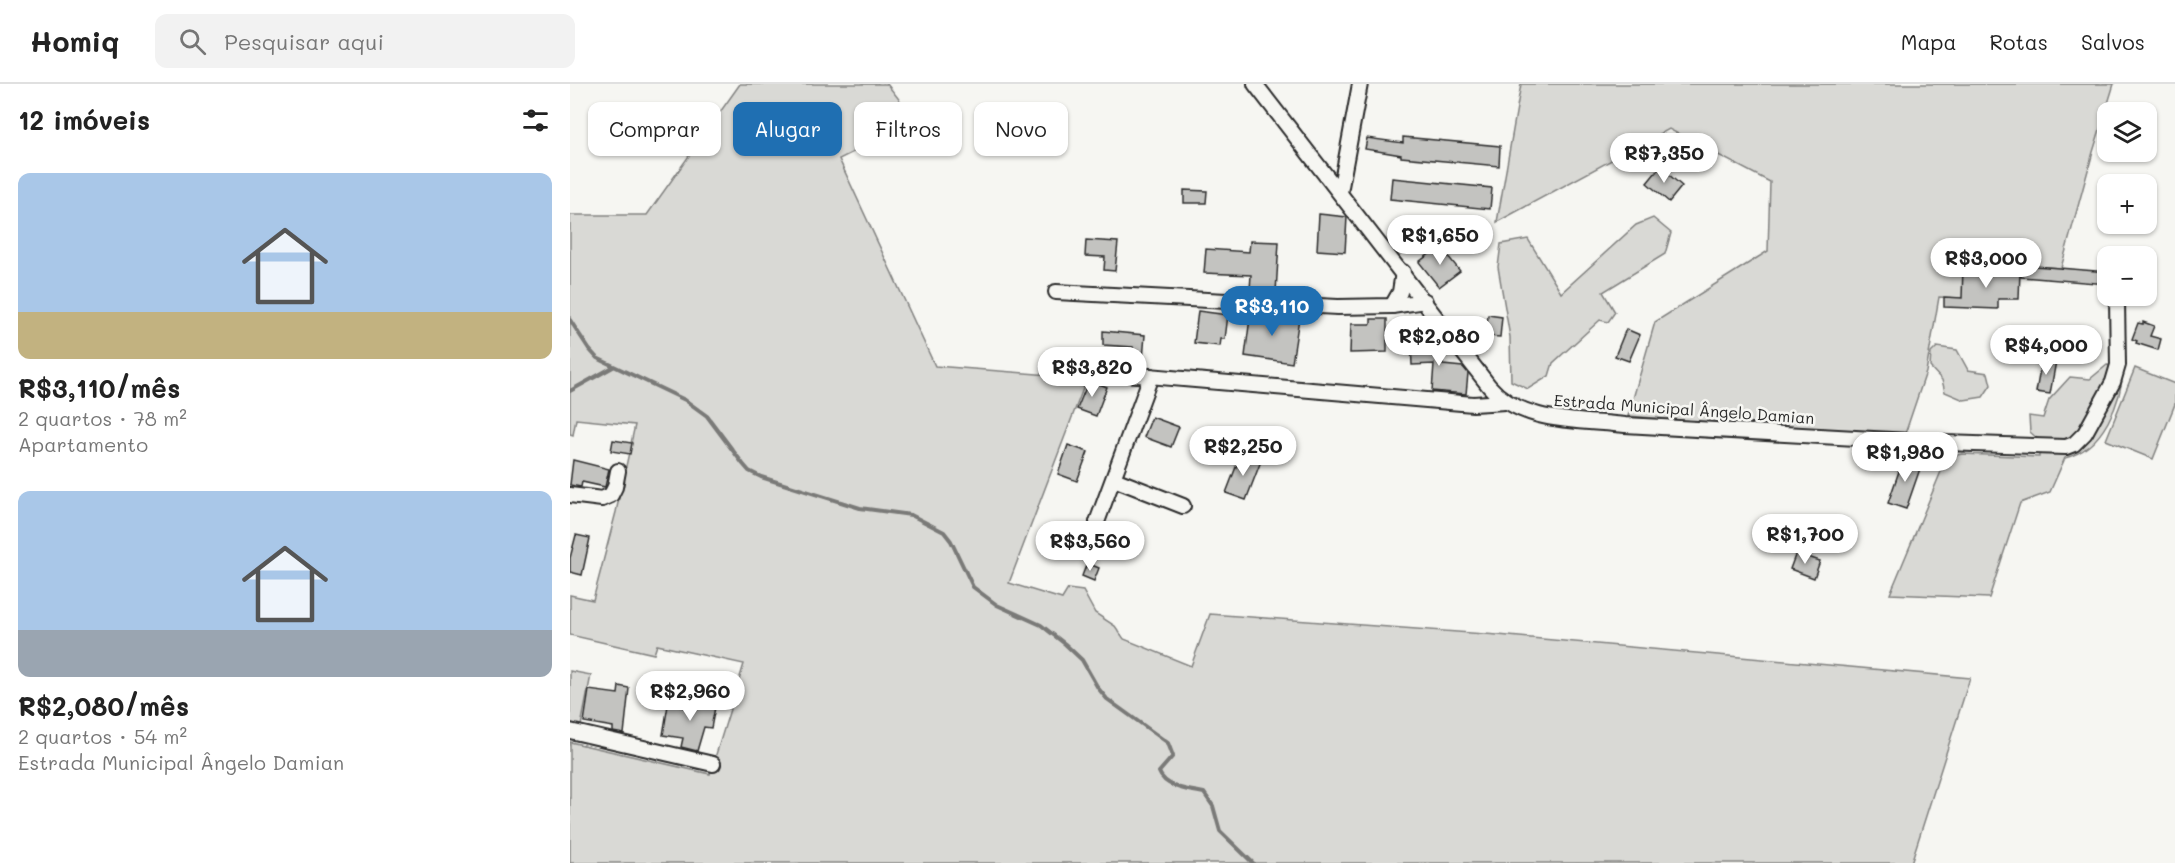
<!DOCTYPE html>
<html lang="pt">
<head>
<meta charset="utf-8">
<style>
	:root { --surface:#fff; --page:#f2f2f2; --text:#222; --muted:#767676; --line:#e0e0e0; --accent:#1f6fb2 }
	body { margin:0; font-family:Mali,sans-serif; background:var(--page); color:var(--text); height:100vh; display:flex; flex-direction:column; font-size:22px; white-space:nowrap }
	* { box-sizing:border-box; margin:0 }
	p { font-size:20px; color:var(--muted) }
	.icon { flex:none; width:33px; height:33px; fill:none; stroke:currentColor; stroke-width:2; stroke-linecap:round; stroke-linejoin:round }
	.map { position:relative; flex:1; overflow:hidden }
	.panel { display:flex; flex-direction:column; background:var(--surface); width:570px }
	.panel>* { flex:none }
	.top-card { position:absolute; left:18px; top:18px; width:570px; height:54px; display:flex; gap:12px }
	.tools { position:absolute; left:1527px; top:18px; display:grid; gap:12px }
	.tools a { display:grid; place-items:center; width:60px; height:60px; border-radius:12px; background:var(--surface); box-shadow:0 2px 4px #0004; font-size:30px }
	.price { position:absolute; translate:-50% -51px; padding:0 14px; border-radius:21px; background:#fff; color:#222; font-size:20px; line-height:39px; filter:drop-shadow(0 2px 3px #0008) }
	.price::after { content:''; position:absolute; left:50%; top:36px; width:18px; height:14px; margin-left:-9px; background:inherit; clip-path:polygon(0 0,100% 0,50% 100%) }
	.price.active { background:var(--accent); color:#fff }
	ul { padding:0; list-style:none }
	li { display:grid; align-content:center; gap:12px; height:318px; padding:0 18px }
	li span { display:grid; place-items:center; height:186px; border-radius:12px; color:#555 }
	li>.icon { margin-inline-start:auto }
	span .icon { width:108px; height:108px; fill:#fffc; stroke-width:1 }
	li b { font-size:26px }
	h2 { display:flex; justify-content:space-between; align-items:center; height:72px; padding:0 18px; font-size:26px }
	.pill { padding:0 21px; border-radius:12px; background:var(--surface); box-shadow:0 2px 4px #0004; font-size:21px; line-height:54px }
	.pill.active { background:var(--accent); color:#fff }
	header { display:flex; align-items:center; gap:36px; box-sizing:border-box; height:84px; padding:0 30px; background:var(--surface); border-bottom:2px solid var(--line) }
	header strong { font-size:28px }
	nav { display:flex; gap:33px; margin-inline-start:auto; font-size:21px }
	.search { width:420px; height:54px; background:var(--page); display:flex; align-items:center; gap:15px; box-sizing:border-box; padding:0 21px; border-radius:12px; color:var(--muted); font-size:22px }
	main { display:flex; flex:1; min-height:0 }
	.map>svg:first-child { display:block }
	.green { fill:#d9d9d5; stroke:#828280; stroke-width:1.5 }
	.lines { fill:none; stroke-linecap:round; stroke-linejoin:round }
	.stream { stroke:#7a7a78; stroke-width:4 }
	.building { fill:#c3c3c0; stroke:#2b2b2b; stroke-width:1.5 }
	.minor-casing { stroke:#2b2b2b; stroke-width:18 }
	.minor { stroke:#f6f6f2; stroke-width:14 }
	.labels { text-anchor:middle; stroke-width:5; stroke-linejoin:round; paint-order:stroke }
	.street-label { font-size:16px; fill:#2b2b2b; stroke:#f6f6f2 }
</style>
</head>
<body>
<header>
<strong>Homiq</strong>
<div class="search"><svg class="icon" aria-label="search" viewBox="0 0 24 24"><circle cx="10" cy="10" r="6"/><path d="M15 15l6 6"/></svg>Pesquisar aqui</div>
<nav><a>Mapa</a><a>Rotas</a><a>Salvos</a></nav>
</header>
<main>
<section class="panel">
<h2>12 imóveis<svg class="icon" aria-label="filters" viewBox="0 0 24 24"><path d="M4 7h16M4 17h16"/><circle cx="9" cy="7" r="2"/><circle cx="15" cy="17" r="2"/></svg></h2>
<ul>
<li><span style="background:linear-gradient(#a9c7e8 75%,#c2b280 0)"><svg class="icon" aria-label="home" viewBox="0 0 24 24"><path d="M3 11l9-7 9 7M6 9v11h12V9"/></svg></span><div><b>R$3,110/mês</b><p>2 quartos · 78 m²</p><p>Apartamento</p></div></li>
<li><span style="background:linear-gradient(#a9c7e8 75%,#9aa5b1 0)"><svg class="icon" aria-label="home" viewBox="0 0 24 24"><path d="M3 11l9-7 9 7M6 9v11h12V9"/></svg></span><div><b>R$2,080/mês</b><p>2 quartos · 54 m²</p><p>Estrada Municipal Ângelo Damian</p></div></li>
</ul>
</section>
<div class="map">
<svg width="1605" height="779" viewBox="0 0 1605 779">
	<rect width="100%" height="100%" fill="#f6f6f2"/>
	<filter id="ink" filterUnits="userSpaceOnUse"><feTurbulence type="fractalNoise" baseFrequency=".0167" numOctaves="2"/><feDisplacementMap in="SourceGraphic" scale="12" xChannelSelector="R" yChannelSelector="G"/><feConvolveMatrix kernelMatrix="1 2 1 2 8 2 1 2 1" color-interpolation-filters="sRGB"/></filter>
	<g filter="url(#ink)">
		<g class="green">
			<path d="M170,0h147l29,37 -77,38 96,207 152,12 -78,205 53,16 6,-10 15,2 12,22 20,13 9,13 67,27 19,-52 288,21 472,43 -59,185h-1341v-121l140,32 34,-110 -87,-19 -3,9 -84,-19v-40l23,5 23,-88 19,-87 -59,-6 -3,16 -3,-1v-219h77z"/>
			<path d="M951,0h593l-21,68 -32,116 -38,-3 -1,5h-18l-42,28 -23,-1 -13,75 -21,62 -136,-7 -141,-11 27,-94 113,-71 2,-69 -101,-53 -172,93z"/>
			<path d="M1083,134l18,15 -6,21 -62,38 12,20 -7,10 -8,-2 -47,43 -4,13 -21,13 -17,-8 -1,-44 -12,-70 3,-23 27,-5 33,54 75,-68z"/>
			<path d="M1367,263l20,3 11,20 20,3 3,12 -8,12 -19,3 -19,-8 -3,-12 -12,-13 1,-14z"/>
			<path d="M1537,281l16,2c-1,35 -20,82 -58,91l-15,34 -30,11 -31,95 -99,-4 55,-132 7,-6 10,-2 77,3v-17l-9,-8 -1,-16 14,2 6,-18 21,-23 20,2z"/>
			<path d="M1565,284l40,16v20l-22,55 -47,-19z"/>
			<path d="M0,587l21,4 -10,51 -11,-2z"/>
		</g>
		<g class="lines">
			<g class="stream">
				<path d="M0,236l19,29 8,9 88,42 22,16 36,48 6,7 12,6 99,31 51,7 33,17 7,9 22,46 24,18 44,20 24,19 17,16 16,28 9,11 61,44 5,13 -14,16c6,16 30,18 45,21l9,13 7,25 33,32"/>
				<path d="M0,307l43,-24"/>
			</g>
		</g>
		<g class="building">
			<path d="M833,53l97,9 -1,20 -98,-9v-2l-36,-6 2,-11 36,5z"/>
			<path d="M1090,83l22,19 -13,16 -22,-19z"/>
			<path d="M822,94l100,10 -2,21 -100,-10z"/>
			<path d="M614,106l23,1 -1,12h-22z"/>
			<path d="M749,130l28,3 -2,35 -28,-2z"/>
			<path d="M516,156l32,2 -3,29 -11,-1 1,-13 -20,-1z"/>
			<path d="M680,157l29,1 -3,50 -26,-2 1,-15 -47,-2 2,-24 43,3z"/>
			<path d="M870,162l20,25 -21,16 -20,-25z"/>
			<path d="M1452,181l86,7v12l-87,-7z"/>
			<path d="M1393,185l57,2 -1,28h-21v10l-54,-2v-10l18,1z"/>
			<path d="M628,227l30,4 -3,24h-4l-1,7 -26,-3z"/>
			<path d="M689,228l40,6 -7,45 -47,-7 5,-38 8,1z"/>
			<path d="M918,231l14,2 -2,20 -14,-1z"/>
			<path d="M801,235h16v33l-37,1 1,-29h20z"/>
			<path d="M1573,238l11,4 -4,10 11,3 -3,11 -22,-7 1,-2 -5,-2 6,-16 5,1z"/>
			<path d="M1056,245l14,6 -11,26 -14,-5z"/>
			<path d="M533,247l42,4 -2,24 -10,-1v-11l-30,-2z"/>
			<path d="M872,255l1,26 20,2 5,6 -2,21 -34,-3 2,-27 -22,1 -1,-24z"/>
			<path d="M1472,274l14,3 -6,33 -14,-2z"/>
			<path d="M519,296l18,7 -11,29 -19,-7z"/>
			<path d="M582,333l27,10 -8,20 -27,-10z"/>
			<path d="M43,356l19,3 -2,11 -19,-3z"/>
			<path d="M498,361l20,7 -11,29 -19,-7z"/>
			<path d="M671,370l20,7 -15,39 -20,-7z"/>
			<path d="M1334,373l18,6 -16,46 -18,-6z"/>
			<path d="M3,376l36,9 -4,18 -23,-5 -1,5 -11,-2z"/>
			<path d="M6,451l14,3 -8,37 -12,-3v-14z"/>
			<path d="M1226,469l24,8 -6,17 -24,-9z"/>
			<path d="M517,479l12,5 -5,13 -12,-5z"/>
			<path d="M49,602l10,2 -5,46 -11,-2v-5l-29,-5 5,-32 29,4z"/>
			<path d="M122,614l24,4 -5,26 -7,-1 -7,24 -16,-4 2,-9 -20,-3 5,-30 23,3z"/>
		</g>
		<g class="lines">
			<g class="minor-casing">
				<g id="minor">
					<path d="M685,0l234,302c32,38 91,34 136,39l320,18 121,4 8,-3 11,-11 28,-51 5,-17 -1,-65"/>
					<path d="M770,108l20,-108"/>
					<path d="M486,208l282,15 54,-1 33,-5"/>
					<path d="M822,222l8,-14 3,-20"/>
					<path d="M497,285l406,35 32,-2"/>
					<path d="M544,395l69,27"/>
					<path d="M0,411l32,4 9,-4 4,-8 3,-16"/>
					<path d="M527,438l54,-146"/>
					<path d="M0,647l143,33"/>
				</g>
			</g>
			<use href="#minor" class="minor"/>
		</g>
	</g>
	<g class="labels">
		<g class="street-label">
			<text transform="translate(1114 325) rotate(4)" y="6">Estrada Municipal Ângelo Damian</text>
		</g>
	</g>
</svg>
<div class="tools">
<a><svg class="icon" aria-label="layers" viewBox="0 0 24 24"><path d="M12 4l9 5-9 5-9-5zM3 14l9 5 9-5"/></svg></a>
<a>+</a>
<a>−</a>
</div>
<b class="price" style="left:1094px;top:100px">R$7,350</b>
<b class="price" style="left:870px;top:182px">R$1,650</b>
<b class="price" style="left:1416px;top:205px">R$3,000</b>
<b class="price active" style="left:702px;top:253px">R$3,110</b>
<b class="price" style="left:869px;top:283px">R$2,080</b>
<b class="price" style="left:1476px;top:292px">R$4,000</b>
<b class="price" style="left:522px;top:314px">R$3,820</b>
<b class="price" style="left:673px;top:393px">R$2,250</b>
<b class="price" style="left:1335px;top:399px">R$1,980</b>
<b class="price" style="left:1235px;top:481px">R$1,700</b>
<b class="price" style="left:520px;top:488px">R$3,560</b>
<b class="price" style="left:120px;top:638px">R$2,960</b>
<div class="top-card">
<a class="pill">Comprar</a>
<a class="pill active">Alugar</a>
<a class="pill">Filtros</a>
<a class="pill">Novo</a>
</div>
</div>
</main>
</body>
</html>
